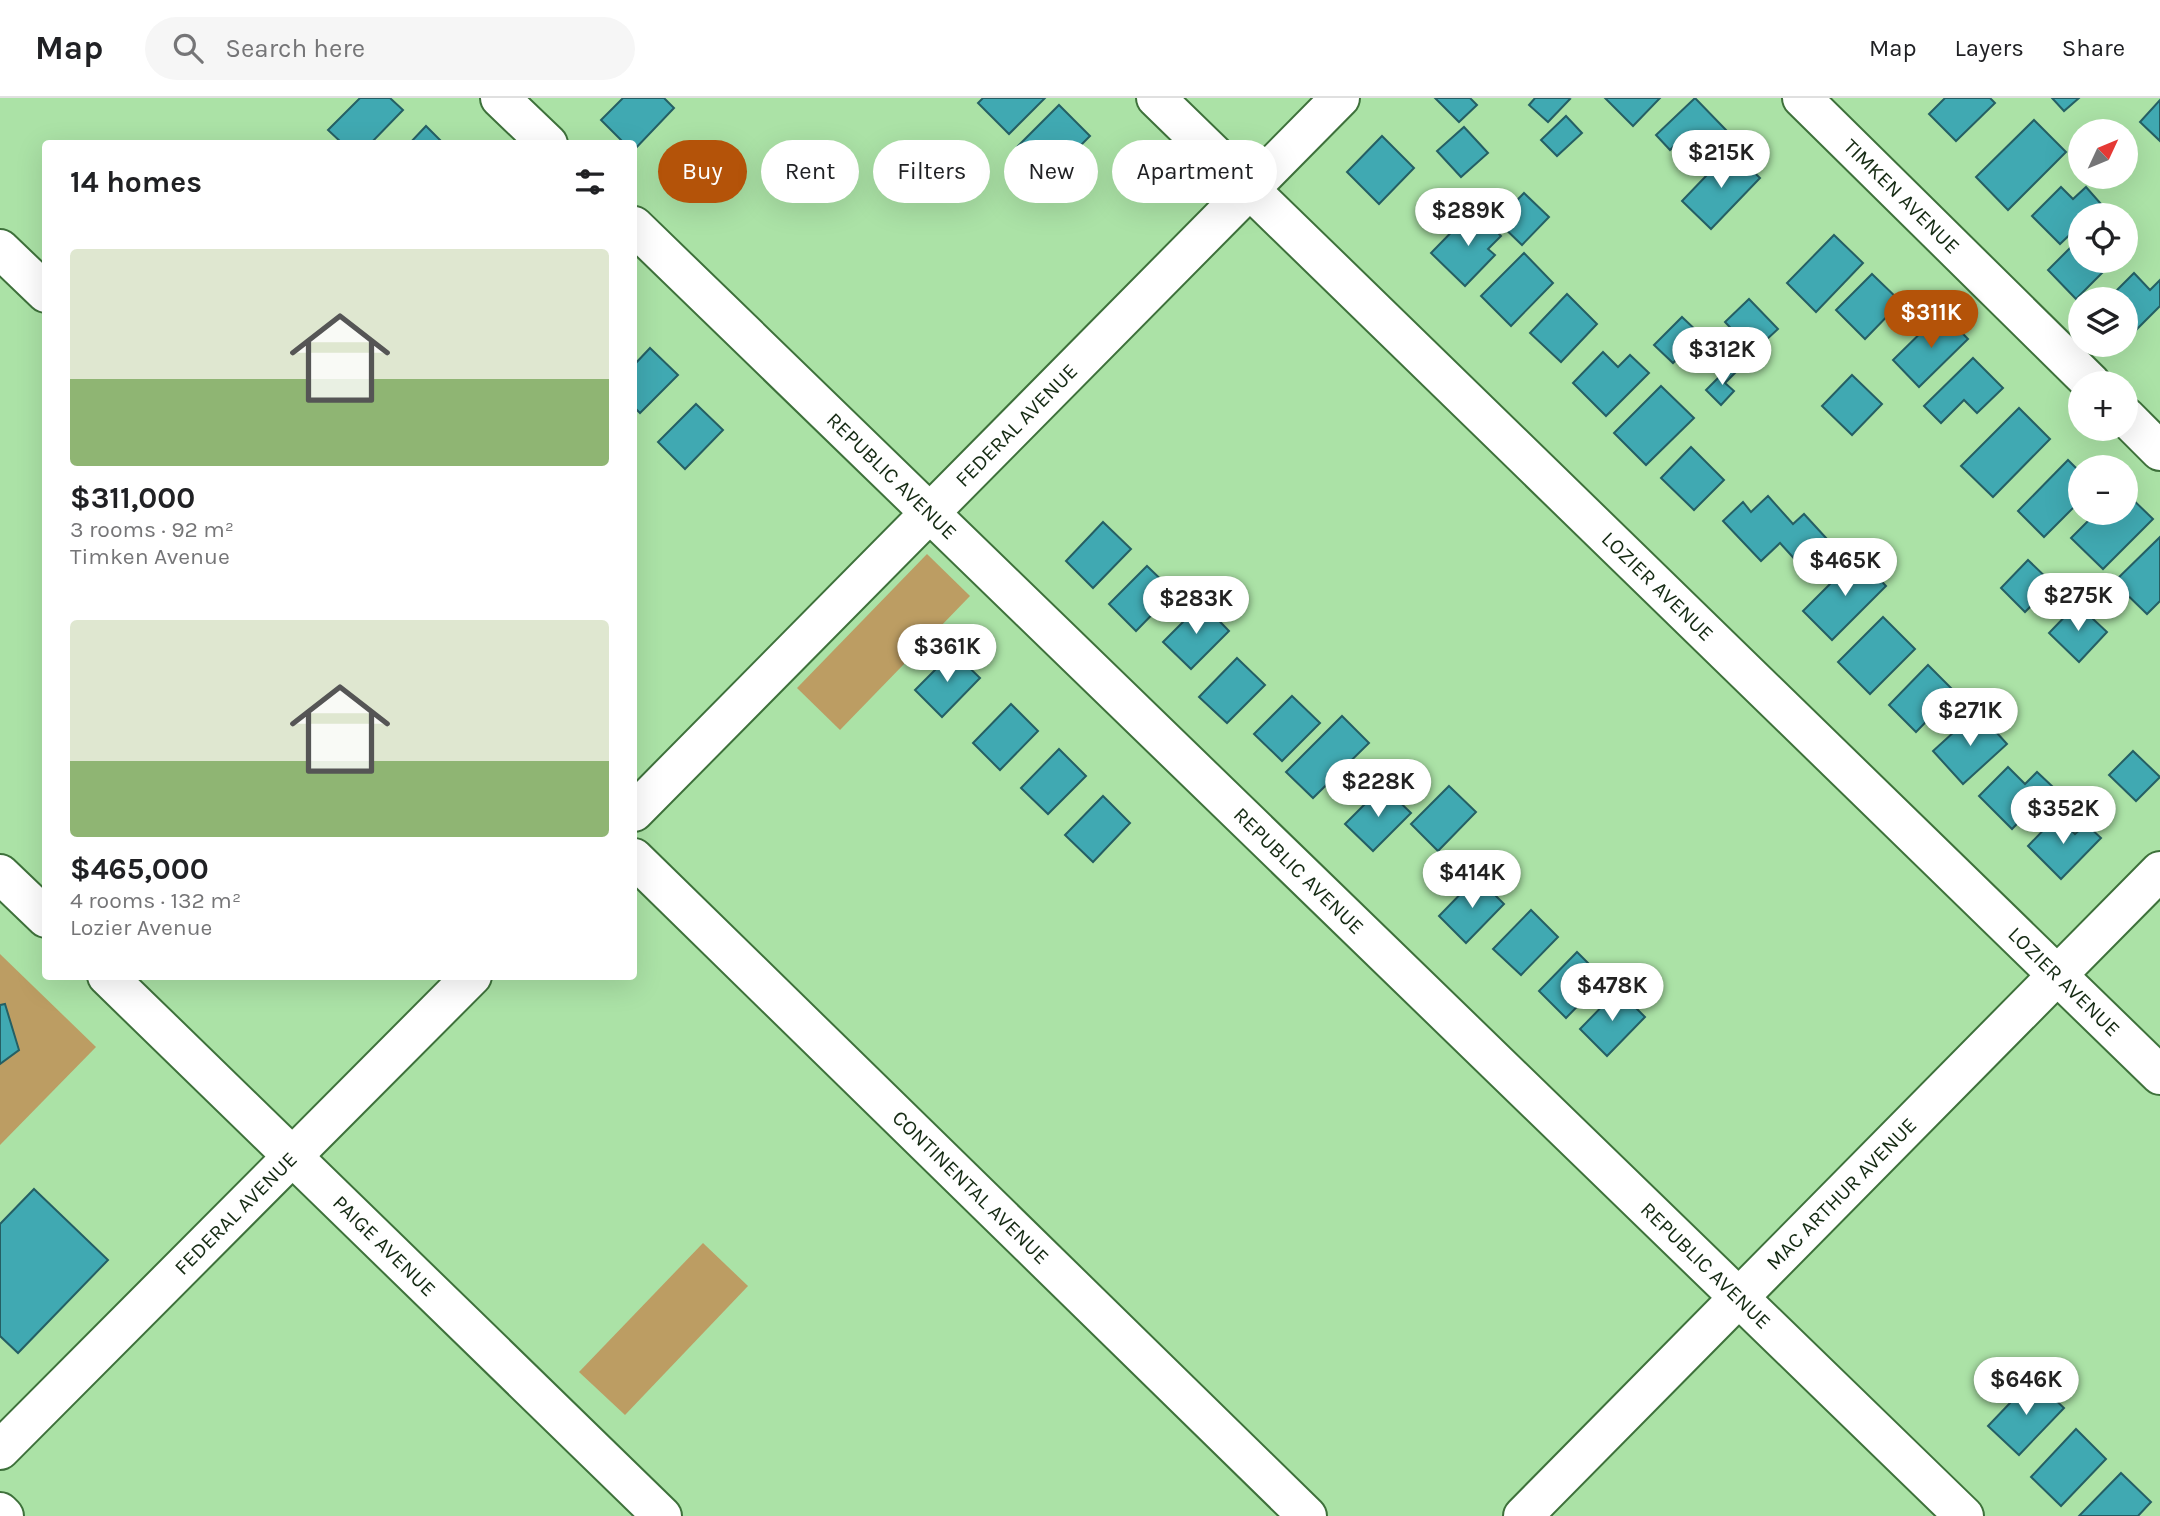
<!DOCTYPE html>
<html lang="en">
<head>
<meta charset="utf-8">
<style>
	:root { --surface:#fff; --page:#f6f6f6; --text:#202124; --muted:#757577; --line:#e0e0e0; --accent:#b45309 }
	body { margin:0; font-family:Karla,sans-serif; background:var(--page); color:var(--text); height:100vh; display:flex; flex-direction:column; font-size:26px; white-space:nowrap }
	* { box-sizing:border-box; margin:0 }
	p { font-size:23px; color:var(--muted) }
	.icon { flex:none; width:38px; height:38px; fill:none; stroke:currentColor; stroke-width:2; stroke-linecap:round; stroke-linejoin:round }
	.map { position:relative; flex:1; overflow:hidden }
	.details { position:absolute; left:42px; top:42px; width:595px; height:840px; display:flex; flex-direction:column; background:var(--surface); border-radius:7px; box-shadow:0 7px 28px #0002 }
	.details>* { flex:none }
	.top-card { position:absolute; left:658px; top:42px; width:665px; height:63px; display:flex; gap:14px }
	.needle { width:46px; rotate:46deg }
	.fabs { position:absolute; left:2068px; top:21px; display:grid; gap:14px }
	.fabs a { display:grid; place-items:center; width:70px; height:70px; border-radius:50%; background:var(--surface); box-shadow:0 7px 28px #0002; font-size:35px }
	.price { position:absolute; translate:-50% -60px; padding:0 16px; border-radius:24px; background:#fff; color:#222; font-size:23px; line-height:46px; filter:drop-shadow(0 2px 4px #0008) }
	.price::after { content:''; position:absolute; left:50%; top:42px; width:21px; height:16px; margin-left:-10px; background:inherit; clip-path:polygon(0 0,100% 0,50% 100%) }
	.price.active { background:var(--accent); color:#fff }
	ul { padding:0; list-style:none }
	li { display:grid; align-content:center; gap:14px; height:371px; padding:0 28px }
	li span { display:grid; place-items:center; height:217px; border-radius:7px; color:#555 }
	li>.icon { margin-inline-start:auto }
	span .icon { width:126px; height:126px; fill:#fffc; stroke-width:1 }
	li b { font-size:30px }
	h2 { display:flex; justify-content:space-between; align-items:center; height:84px; padding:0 28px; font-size:30px }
	.pill { padding:0 24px; border-radius:32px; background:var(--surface); box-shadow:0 7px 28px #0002; font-size:24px; line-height:63px }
	.pill.active { background:var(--accent); color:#fff }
	header { display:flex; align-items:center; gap:42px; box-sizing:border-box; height:98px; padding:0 35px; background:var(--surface); border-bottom:2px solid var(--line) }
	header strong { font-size:33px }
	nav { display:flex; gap:38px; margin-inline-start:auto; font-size:24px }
	.search { width:490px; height:63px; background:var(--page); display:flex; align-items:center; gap:18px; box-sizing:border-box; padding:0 24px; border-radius:38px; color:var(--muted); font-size:26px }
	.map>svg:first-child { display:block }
	.green { fill:#bc9d63 }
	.building { fill:#40a9b2; stroke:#255f64; stroke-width:2 }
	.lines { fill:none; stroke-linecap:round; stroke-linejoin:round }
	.minor-casing { stroke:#3e713b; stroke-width:42 }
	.major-casing { stroke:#3e713b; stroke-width:42 }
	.minor { stroke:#fff; stroke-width:38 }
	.major { stroke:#fff; stroke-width:38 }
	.labels { text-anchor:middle; stroke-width:5; stroke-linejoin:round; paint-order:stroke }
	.street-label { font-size:21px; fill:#152a13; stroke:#abe2a6 }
</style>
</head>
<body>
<header>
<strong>Map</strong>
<div class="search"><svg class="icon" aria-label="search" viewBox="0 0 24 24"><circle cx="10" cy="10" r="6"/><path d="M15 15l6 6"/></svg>Search here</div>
<nav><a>Map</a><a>Layers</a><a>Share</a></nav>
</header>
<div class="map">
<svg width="2160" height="1418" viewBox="0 0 2160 1418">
	<rect width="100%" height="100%" fill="#abe2a6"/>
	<g class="green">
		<path d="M927,456l43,42 -130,134 -43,-42z"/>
		<path d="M0,856l96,93 -96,98z"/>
		<path d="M703,1145l45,43 -123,129 -46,-43z"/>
	</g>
	<g class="building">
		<path d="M360,0h30l13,12 -33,34h-27l-15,-14z"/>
		<path d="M623,0h41l10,10 -40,42v-6h-9l-24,-24z"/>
		<path d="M983,0h62l-36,36 -31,-31z"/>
		<path d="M1435,0h35l7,7 -18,17z"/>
		<path d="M1535,0h33l2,1 -22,23 -19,-17z"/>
		<path d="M1605,0h55l-27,28z"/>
		<path d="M1695,0l31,32 -31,29 -17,-17 -8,8 -14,-15z"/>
		<path d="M1945,0h45l5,5 -39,38 -27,-27z"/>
		<path d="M2052,0h27l-15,13z"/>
		<path d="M2160,2v41l-20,-19z"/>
		<path d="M1059,7l31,31 -42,42 -31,-31z"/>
		<path d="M1566,18l16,17 -25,23 -16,-16z"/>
		<path d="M2034,22l32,32 -58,58 -32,-33z"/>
		<path d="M426,28l18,18h-35z"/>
		<path d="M1464,29l24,26 -27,24 -24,-26z"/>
		<path d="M1382,38l32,32 -35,36 -32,-32z"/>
		<path d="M1731,52l29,28 -49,51 -29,-28z"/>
		<path d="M2061,89l12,12 13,-12 15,17 -11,11h-9v9l-21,20 -28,-28z"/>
		<path d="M1524,95l25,24 -27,28 -25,-24z"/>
		<path d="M1474,111l27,27 -13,13 7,6 -30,31 -34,-33z"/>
		<path d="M1834,137l29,28 -47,49 -29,-29z"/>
		<path d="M2081,139v24h33l-38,38 -28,-29z"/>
		<path d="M1524,155l29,30 -42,43 -30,-30z"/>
		<path d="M2134,175l16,17 10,-10v26l-26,26 -8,-8v-25h-18z"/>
		<path d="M1872,176l29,28 -36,37 -29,-29z"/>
		<path d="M1567,196l30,30 -36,38 -31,-29z"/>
		<path d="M1749,201l29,30 -25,23 -28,-30z"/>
		<path d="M1942,214l26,27 -49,48 -26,-27z"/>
		<path d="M1682,219l19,18 -28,28 -19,-18z"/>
		<path d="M650,250l28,27 -38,38 -6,-6v-42z"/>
		<path d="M1603,254l15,15 12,-12 19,18 -43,43 -33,-33z"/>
		<path d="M1973,260l30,30 -26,25 -13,-13 -23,23 -17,-17z"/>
		<path d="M1729,269l6,6 -10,10 9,8 -13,14 -15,-15z"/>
		<path d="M1852,277l30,29 -30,31 -30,-29z"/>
		<path d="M1661,288l33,32 -48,47 -32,-32z"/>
		<path d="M696,306l27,26 -38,39 -27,-27z"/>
		<path d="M2019,310l31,31 -57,58 -32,-31z"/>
		<path d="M1691,349l33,33 -30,30 -33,-32z"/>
		<path d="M2068,362l13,13v27l-37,37 -26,-26z"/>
		<path d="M2126,395l27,26 -50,50 -32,-31 25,-25h30z"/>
		<path d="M1768,398l25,28 11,-10 34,37 -28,25 -30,-33 -19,18 -38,-40 20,-19 8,10z"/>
		<path d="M1103,424l28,27 -38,39 -27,-27z"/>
		<path d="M2160,439v64l-13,13 -33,-32z"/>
		<path d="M1858,458l28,30 -54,54 -29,-29z"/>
		<path d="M2028,462l25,24 -28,28 -24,-24z"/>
		<path d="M1147,468l27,26 -38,39 -27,-27z"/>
		<path d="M1202,505l27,28 -38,38 -28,-27z"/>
		<path d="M2077,506l30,28 -28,30 -30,-29z"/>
		<path d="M1883,519l32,32 -45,45 -32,-32z"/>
		<path d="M953,554l27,26 -38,39 -27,-27z"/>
		<path d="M1237,560l28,27 -38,38 -28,-26z"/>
		<path d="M1928,567l27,27 -39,40 -27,-27z"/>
		<path d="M1292,598l28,27 -38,38 -28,-27z"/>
		<path d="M1011,606l27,27 -38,39 -27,-27z"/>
		<path d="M1977,613l30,33 -44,40 -30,-33z"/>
		<path d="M1342,618l27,27 -56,55 -27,-26z"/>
		<path d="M1059,651l27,27 -38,38 -27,-26z"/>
		<path d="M2133,653l27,26 -24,24 -27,-26z"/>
		<path d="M2008,669l17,17 12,-12 16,15 -41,42 -33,-33z"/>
		<path d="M1383,688l28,27 -38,38 -28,-27z"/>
		<path d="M1449,688l27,26 -38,39 -27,-27z"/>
		<path d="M1103,698l27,27 -37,39 -28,-27z"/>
		<path d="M2057,718l18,18 11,-10 15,14 -40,41 -33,-33z"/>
		<path d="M1477,779l27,27 -38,39 -27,-27z"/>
		<path d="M1531,812l27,27 -37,38 -28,-26z"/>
		<path d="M1577,854l27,27 -38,39 -27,-27z"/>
		<path d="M1618,892l27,27 -38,39 -27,-27z"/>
		<path d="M5,906l14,46 -19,14v-59z"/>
		<path d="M34,1091l74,71 -90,93 -18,-17v-112z"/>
		<path d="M2033,1281l31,29 -45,47 -31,-29z"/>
		<path d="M2076,1331l30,30 -45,47 -30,-29z"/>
		<path d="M2121,1375l30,29 -13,14h-59z"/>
	</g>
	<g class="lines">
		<g class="minor-casing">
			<g id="minor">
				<path d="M500,0l48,46"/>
				<path id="s1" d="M1156,0l1004,977"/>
				<path id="s2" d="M1802,0l289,285"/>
				<path id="s3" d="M634,128l1330,1290"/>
				<path d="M0,151l46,44"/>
				<path d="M2126,319l34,34"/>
				<path id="s4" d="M634,714l706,-714"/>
				<path id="s5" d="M634,760l673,658"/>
				<path d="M0,776l46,44"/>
				<path id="s6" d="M107,878l555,540"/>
				<path id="s7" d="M0,1352l472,-474"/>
				<path id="s8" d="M1523,1418l637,-645"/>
			</g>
		</g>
		<g class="major-casing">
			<path id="major" d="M0,1414l4,4"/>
		</g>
		<use href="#minor" class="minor"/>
		<use href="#major" class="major"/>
	</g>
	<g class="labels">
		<g class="street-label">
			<text dy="7" stroke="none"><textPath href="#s2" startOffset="140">TIMKEN AVENUE</textPath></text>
			<text dy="7" stroke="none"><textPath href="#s4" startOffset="544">FEDERAL AVENUE</textPath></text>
			<text dy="7" stroke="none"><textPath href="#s3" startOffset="359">REPUBLIC AVENUE</textPath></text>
			<text dy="7" stroke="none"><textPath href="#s1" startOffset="700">LOZIER AVENUE</textPath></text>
			<text dy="7" stroke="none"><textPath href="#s3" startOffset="926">REPUBLIC AVENUE</textPath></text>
			<text dy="7" stroke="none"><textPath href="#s1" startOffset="1267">LOZIER AVENUE</textPath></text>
			<text dy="7" stroke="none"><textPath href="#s5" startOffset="471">CONTINENTAL AVENUE</textPath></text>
			<text dy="7" stroke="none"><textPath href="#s8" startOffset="453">MAC ARTHUR AVENUE</textPath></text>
			<text dy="7" stroke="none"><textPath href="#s7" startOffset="334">FEDERAL AVENUE</textPath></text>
			<text dy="7" stroke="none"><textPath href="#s6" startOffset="387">PAIGE AVENUE</textPath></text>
			<text dy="7" stroke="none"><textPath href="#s3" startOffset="1493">REPUBLIC AVENUE</textPath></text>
		</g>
	</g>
</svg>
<div class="fabs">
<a><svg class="needle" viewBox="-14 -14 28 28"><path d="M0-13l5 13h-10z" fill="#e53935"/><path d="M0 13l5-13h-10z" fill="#757577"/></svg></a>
<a><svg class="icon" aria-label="locate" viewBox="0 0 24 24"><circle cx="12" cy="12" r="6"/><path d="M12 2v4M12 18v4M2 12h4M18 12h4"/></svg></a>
<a><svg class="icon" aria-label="layers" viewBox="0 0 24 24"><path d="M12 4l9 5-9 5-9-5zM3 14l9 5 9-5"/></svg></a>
<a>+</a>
<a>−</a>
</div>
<b class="price" style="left:1721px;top:92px">$215K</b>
<b class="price" style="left:1468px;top:150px">$289K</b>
<b class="price active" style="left:1931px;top:252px">$311K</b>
<b class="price" style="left:1722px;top:289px">$312K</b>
<b class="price" style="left:1845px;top:500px">$465K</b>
<b class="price" style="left:2078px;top:535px">$275K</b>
<b class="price" style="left:1196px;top:538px">$283K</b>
<b class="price" style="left:947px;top:586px">$361K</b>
<b class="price" style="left:1970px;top:650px">$271K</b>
<b class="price" style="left:1378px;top:721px">$228K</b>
<b class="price" style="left:2063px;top:748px">$352K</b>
<b class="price" style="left:1472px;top:812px">$414K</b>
<b class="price" style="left:1612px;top:925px">$478K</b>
<b class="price" style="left:2026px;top:1319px">$646K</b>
<div class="top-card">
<a class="pill active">Buy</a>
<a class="pill">Rent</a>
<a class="pill">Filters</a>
<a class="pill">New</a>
<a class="pill">Apartment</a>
</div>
<section class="details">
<h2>14 homes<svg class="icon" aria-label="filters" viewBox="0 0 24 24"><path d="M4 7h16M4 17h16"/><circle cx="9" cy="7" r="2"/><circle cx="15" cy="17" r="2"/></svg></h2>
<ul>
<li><span style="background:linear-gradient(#dfe7d0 60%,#8fb573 0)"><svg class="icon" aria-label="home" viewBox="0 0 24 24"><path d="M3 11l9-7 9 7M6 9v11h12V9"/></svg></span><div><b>$311,000</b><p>3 rooms · 92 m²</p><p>Timken Avenue</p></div></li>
<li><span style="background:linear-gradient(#dfe7d0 65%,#8fb573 0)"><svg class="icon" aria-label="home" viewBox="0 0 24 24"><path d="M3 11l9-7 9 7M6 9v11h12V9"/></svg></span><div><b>$465,000</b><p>4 rooms · 132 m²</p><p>Lozier Avenue</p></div></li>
</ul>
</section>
</div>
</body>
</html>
